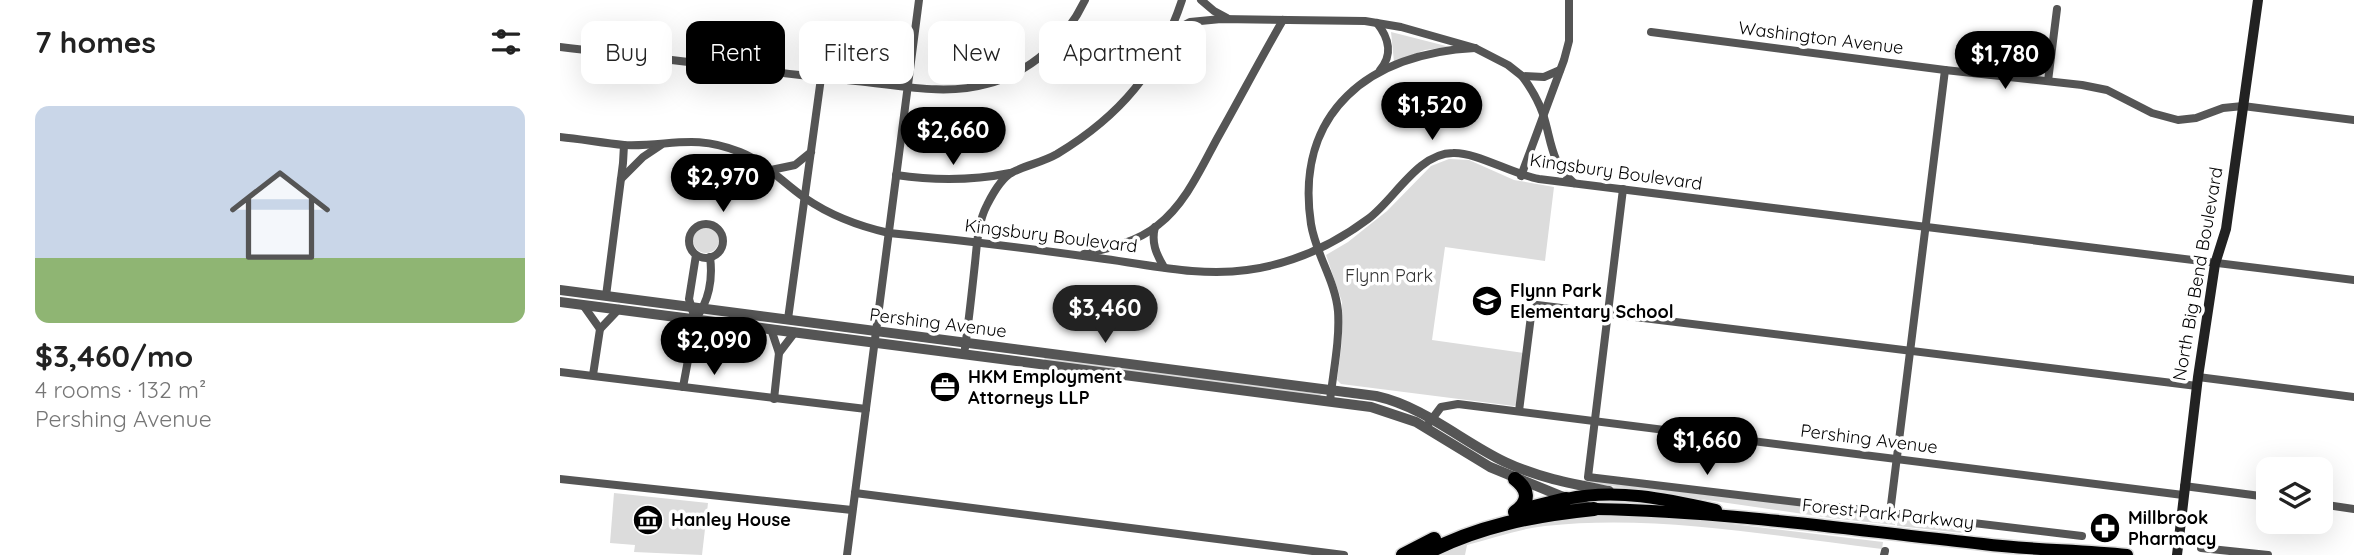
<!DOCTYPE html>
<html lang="en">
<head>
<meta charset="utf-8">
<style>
	:root { --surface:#fff; --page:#f6f6f6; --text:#222; --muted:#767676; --line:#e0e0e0; --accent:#000 }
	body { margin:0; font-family:Quicksand,sans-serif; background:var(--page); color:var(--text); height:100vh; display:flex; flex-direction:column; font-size:26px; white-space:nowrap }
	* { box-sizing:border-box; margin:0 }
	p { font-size:23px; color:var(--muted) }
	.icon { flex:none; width:38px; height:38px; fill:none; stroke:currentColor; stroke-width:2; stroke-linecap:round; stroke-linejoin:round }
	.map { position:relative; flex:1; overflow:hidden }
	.panel { display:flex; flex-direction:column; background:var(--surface); width:560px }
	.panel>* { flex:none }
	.banner { position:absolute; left:21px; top:21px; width:665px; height:63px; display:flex; gap:14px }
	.controls { position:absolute; left:1696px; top:457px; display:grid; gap:14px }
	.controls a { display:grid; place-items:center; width:77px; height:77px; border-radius:14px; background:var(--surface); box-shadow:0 7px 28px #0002; font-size:35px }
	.price { position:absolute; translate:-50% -60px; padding:0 16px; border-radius:24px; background:var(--accent); color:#fff; font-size:23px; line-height:46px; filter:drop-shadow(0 2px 4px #0008) }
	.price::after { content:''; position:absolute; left:50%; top:42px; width:21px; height:16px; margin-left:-10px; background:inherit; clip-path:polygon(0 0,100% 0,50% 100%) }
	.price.active { background:#222; color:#fff }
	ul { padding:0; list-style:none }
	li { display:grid; align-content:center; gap:14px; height:371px; padding:0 35px }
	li+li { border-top:2px solid var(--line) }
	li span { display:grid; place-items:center; height:217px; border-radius:14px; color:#555 }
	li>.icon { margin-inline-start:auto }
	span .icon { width:126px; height:126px; fill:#fffc; stroke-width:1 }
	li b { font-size:30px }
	h2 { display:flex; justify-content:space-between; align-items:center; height:84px; padding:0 35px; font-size:30px }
	.chip { padding:0 24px; border-radius:14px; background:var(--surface); box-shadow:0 7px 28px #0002; font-size:24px; line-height:63px }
	.chip.active { background:var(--accent); color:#fff }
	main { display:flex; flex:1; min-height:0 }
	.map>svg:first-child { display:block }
	.green { fill:#dcdcdc }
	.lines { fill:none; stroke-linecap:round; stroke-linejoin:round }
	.primary-casing { stroke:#dbdbdb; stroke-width:15 }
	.motorway-casing { stroke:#dbdbdb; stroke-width:17 }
	.minor { stroke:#555; stroke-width:8 }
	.tertiary { stroke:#555; stroke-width:10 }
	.secondary { stroke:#222; stroke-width:10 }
	.primary { stroke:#000; stroke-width:12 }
	.motorway { stroke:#000; stroke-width:14 }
	.labels { text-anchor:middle; stroke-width:7; stroke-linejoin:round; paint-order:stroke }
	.street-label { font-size:18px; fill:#000; stroke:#fff }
	.park-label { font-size:18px; fill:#333; stroke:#fff }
	.poi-label { font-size:18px; font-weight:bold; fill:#000; stroke:#fff; text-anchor:start }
</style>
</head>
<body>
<main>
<section class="panel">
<h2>7 homes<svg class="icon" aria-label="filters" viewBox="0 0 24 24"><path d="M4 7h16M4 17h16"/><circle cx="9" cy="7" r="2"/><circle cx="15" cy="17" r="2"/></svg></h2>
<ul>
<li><span style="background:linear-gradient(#c9d6e8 70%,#8fb573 0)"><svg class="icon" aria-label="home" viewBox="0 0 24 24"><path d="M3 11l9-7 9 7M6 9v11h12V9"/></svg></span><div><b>$3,460/mo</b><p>4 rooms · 132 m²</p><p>Pershing Avenue</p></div></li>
</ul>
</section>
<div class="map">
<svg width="1794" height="555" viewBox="0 0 1794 555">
	<rect width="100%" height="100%" fill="#fff"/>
	<g class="green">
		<path d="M831,32l59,15 -25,3 -31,12z"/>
		<path d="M889,159l20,1 45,20 40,7 -9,74 -100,-14 -13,93 92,13 -7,52 -3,1 -173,-22 -4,-4 5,-39v-39l-16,-47 22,-13 39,-31 44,-45z"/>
		<circle cx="146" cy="240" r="13"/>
		<path d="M485,356l277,38 -3,2 -275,-35z"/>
		<path d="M1024,480l312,37 -1,8 -64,-7 -248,-36z"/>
		<path d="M54,493l94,10 -6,52 -68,-3 1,-7 -25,-2z"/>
		<path d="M1030,514l100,5 193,23 -1,7c-111,-13 -225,-35 -337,-23 -26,3 -52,12 -78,19l-2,10h-35l53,-22z"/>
		<path d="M1338,517l79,9 -1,4h-3v4l-76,-8z"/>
	</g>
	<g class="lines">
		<g class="primary-casing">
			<g id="primary">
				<path d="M1006,499c50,-11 100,0 150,11"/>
				<path d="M1034,509c130,2 260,21 389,35 48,6 96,6 144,11"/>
			</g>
		</g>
		<g class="motorway-casing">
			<g id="motorway">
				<path d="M955,479c13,10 16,22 0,33"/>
				<path d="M966,509l40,-10"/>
				<path d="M843,555l31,-16"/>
				<path d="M863,555c53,-29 112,-40 171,-46"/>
			</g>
		</g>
		<g class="minor">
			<path d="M641,0l13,11 13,7"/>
			<path d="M817,23c12,15 16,32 3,47"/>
			<path d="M611,32l19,-10 31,-3 144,2 36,6 74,21 33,17 14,11 22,1 16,-7"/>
			<path d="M1091,32l294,38 137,15 25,5 45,23 26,7 18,-2 27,-10 20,-2 111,14"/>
			<path d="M0,47c98,11 197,24 296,34 42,4 89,15 131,3 44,-12 79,-44 98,-84"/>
			<path d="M962,76c9,12 16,24 21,38 9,28 7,48 31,69"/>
			<path d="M1488,81l9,-72"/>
			<path d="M0,137c21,2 43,6 64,8 45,2 69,-12 116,7 25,10 43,31 65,46 26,18 53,28 84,35 72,7 144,16 216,26 46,6 95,18 142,11 44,-6 85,-24 121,-51 26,-19 50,-66 85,-66 23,-1 59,21 86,26l815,101"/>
			<path d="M211,170l24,-5 16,-13"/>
			<path d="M336,175c40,6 75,6 114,-2"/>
			<path d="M961,176l43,-116 5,-19v-41"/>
			<path d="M61,179l22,-22 18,-12"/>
			<path d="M1063,189l-35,288 494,59"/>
			<circle cx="146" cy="241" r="17"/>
			<path d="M595,227c-4,15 1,27 9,40"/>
			<path d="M524,254c26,-6 53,-12 74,-29 28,-22 43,-57 60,-88 22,-39 43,-79 65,-117"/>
			<path d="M46,296l17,-133 1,-18"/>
			<path d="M23,305l17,24"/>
			<path d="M117,317l14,27"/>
			<path d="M135,319l-6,-20 7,-44"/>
			<path d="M135,319c14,-17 18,-40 15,-62"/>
			<path d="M228,319l33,-241"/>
			<path d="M211,329l8,24 -5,46"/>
			<path d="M405,348c4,-29 7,-57 10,-85 2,-19 3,-41 12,-58 5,-10 15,-28 26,-33 14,-7 30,-10 44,-18 63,-38 102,-84 125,-154"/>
			<path d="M219,353l16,-21"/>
			<path d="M0,372l306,37"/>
			<path d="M33,375l7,-46 19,-20"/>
			<path d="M1638,377l156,20"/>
			<path d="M123,387l8,-43 16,-23"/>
			<path d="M770,401c3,-29 10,-60 8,-90 -3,-31 -22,-56 -27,-87 -17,-112 59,-171 164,-176"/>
			<path d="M959,411l12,-95 6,-11 660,81"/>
			<path d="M866,427l15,-20 17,-3 725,91"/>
			<path d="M0,479l292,31"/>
			<path d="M1624,486l84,11"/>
			<path d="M295,493l489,62"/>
			<path d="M1760,504l34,5"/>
			<path d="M1330,513l55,-443"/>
			<path d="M1641,548l67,7"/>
			<path d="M287,555l72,-555"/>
			<path d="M1324,555l1,-4"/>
		</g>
		<g class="tertiary">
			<path d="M0,290l816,106c49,11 85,45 129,66 34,16 68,22 104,29"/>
			<path d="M0,302l811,105 45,15 74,45 100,41"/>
		</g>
		<path class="secondary" d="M1617,555l21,-178 17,-113 11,-35 32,-229"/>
		<use href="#primary" class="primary"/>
		<use href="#motorway" class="motorway"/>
	</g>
	<defs>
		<g id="school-disc" transform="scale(1.575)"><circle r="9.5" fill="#000" stroke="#fff"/><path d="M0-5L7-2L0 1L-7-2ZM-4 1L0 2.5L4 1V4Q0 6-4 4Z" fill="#fff"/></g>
		<g id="office-disc" transform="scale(1.575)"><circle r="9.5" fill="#000" stroke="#fff"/><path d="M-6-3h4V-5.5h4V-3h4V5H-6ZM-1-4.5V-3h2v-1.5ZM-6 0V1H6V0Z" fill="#fff"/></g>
		<g id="museum-disc" transform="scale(1.575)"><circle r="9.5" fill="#000" stroke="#fff"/><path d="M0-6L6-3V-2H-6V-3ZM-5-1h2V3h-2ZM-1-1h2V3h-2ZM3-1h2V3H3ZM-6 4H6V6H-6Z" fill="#fff"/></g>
		<g id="pharmacy-disc" transform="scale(1.575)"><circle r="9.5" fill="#000" stroke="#fff"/><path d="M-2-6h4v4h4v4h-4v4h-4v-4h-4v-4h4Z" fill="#fff"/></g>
	</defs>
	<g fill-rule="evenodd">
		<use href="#school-disc" x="927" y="301"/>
		<use href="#office-disc" x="385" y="387"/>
		<use href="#museum-disc" x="88" y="520"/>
		<use href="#pharmacy-disc" x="1545" y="528"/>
	</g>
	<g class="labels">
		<g class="street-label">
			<text transform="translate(1261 38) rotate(7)" y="6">Washington Avenue</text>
			<text transform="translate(1056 172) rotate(8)" y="6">Kingsbury Boulevard</text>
			<text transform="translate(491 236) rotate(7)" y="6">Kingsbury Boulevard</text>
			<text transform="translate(1638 274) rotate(-80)" y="6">North Big Bend Boulevard</text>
			<text transform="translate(378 323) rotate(7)" y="6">Pershing Avenue</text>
			<text transform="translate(1309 439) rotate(7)" y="6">Pershing Avenue</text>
			<text transform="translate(1328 514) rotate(6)" y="6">Forest Park Parkway</text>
		</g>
		<g class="park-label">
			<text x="829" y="282">Flynn Park</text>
		</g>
		<g class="poi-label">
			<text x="950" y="297">Flynn Park<tspan x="950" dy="21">Elementary School</tspan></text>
			<text x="408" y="383">HKM Employment<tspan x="408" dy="21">Attorneys LLP</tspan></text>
			<text x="1568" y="524">Millbrook<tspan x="1568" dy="21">Pharmacy</tspan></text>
			<text x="111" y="526">Hanley House</text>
		</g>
	</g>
</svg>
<div class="controls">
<a><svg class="icon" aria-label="layers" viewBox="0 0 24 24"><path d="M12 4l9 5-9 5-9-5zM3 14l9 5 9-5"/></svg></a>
</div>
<b class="price" style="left:1445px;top:91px">$1,780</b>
<b class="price" style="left:872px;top:142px">$1,520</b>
<b class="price" style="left:393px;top:167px">$2,660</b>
<b class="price" style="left:163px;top:214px">$2,970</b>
<b class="price active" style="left:545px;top:345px">$3,460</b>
<b class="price" style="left:154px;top:377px">$2,090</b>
<b class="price" style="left:1147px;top:477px">$1,660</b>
<div class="banner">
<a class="chip">Buy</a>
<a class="chip active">Rent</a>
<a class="chip">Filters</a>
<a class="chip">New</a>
<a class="chip">Apartment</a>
</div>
</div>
</main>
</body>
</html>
